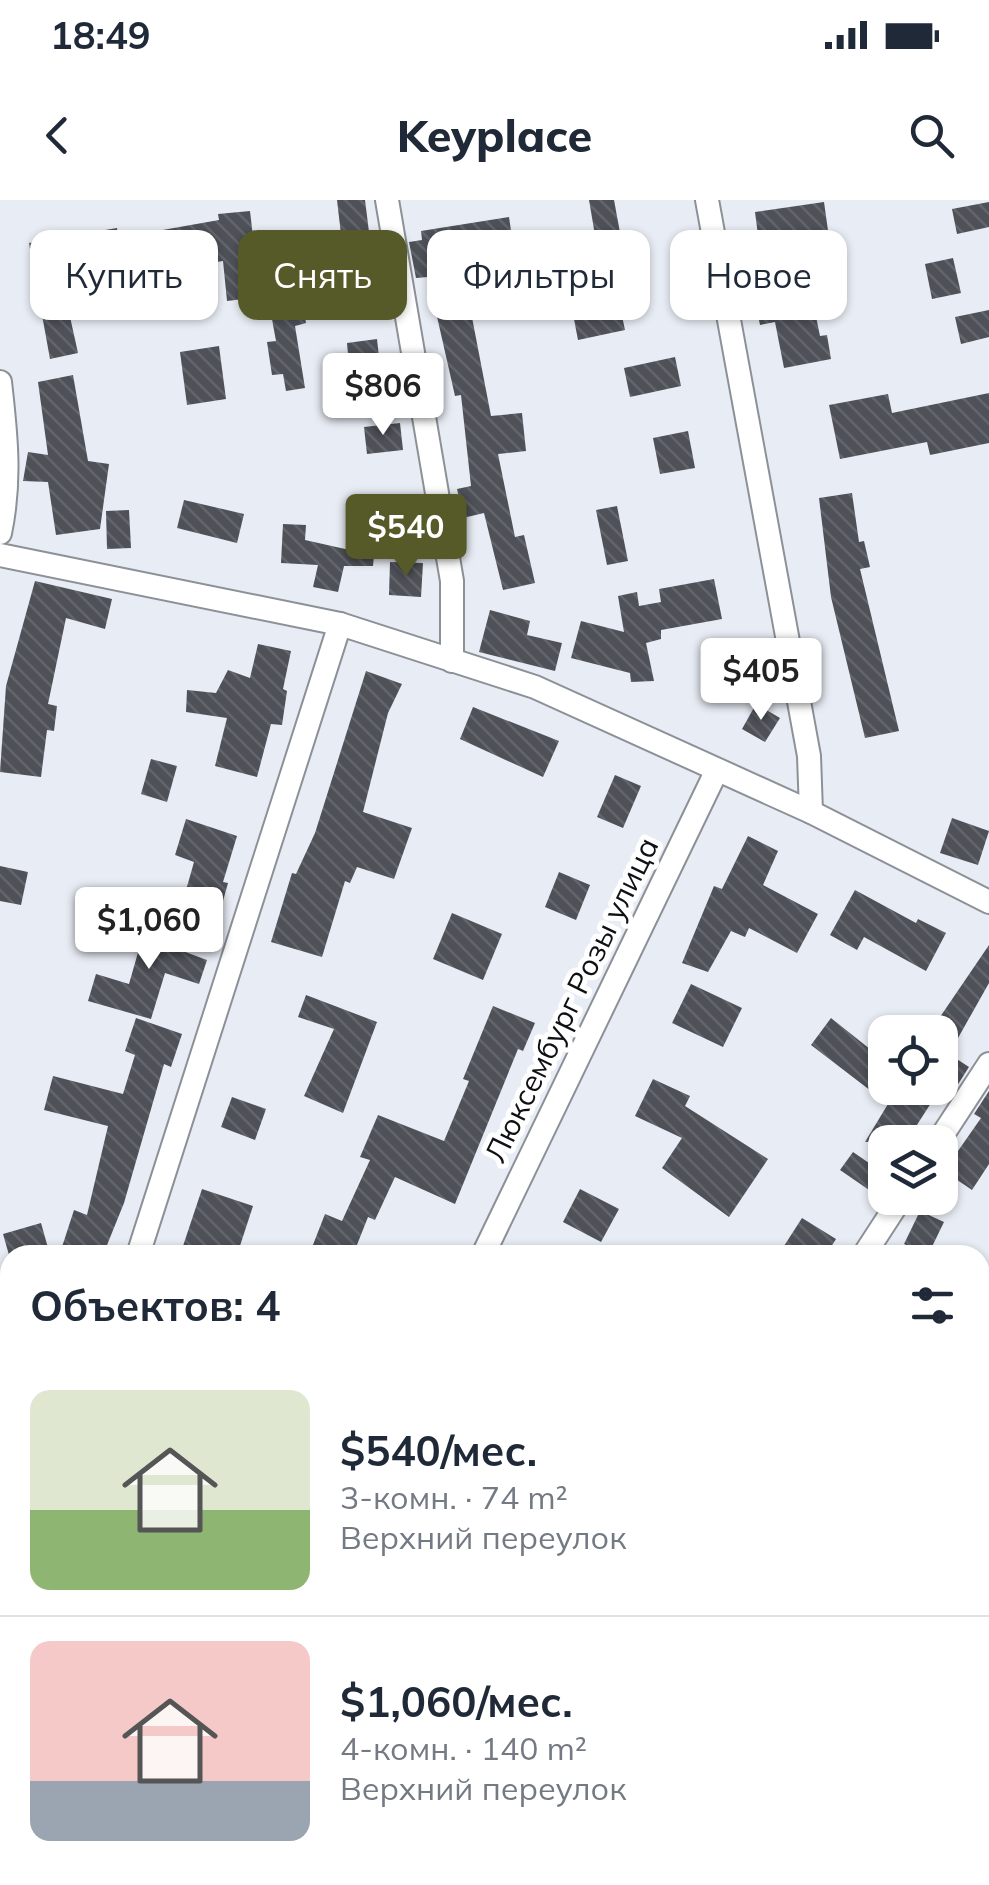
<!DOCTYPE html>
<html lang="ru">
<head>
<meta charset="utf-8">
<style>
	:root { --surface:#fff; --page:#f6f6f7; --text:#1f2937; --muted:#747a83; --line:#e0e1e3; --accent:#555a28 }
	body { margin:0; font-family:Mulish,sans-serif; background:var(--page); color:var(--text); height:100vh; display:flex; flex-direction:column; font-size:38px; white-space:nowrap }
	* { box-sizing:border-box; margin:0 }
	p { font-size:32px; color:var(--muted) }
	.icon { flex:none; width:55px; height:55px; fill:none; stroke:currentColor; stroke-width:2; stroke-linecap:round; stroke-linejoin:round }
	.map { position:relative; flex:1; overflow:hidden }
	.drawer { position:absolute; left:0px; top:1045px; width:990px; height:640px; display:flex; flex-direction:column; background:var(--surface); border-radius:30px 30px 0 0; box-shadow:0 2px 8px #0004 }
	.drawer>* { flex:none }
	.hud { position:absolute; left:30px; top:30px; width:930px; height:90px; display:flex; gap:20px }
	.tools { position:absolute; left:868px; top:815px; display:grid; gap:20px }
	.tools a { display:grid; place-items:center; width:90px; height:90px; border-radius:20px; background:var(--surface); box-shadow:0 2px 8px #0004; font-size:50px }
	.price { position:absolute; translate:-50% -85px; padding:0 22px; border-radius:10px; background:#fff; color:#222; font-size:32px; line-height:65px; filter:drop-shadow(0 2px 5px #0008) }
	.price::after { content:''; position:absolute; left:50%; top:60px; width:30px; height:22px; margin-left:-15px; background:inherit; clip-path:polygon(0 0,100% 0,50% 100%) }
	.price.active { background:var(--accent); color:#fff }
	ul { padding:0; list-style:none }
	li { display:flex; align-items:center; gap:30px; height:250px; padding:0 30px }
	li+li { border-top:2px solid var(--line) }
	li span { display:grid; place-items:center; flex:none; width:280px; height:200px; border-radius:20px; color:#555 }
	li>.icon { margin-inline-start:auto }
	span .icon { width:120px; height:120px; fill:#fffc; stroke-width:1 }
	li b { font-size:42px }
	h2 { display:flex; justify-content:space-between; align-items:center; height:120px; padding:0 30px; font-size:42px }
	.chip { padding:0 35px; border-radius:20px; background:var(--surface); box-shadow:0 2px 8px #0004; font-size:35px; line-height:90px }
	.chip.active { background:var(--accent); color:#fff }
	.status { display:flex; justify-content:space-between; align-items:center; height:70px; padding:0 50px; background:var(--surface); direction:ltr }
	.status svg { height:28px; fill:currentColor }
	header { display:flex; justify-content:space-between; align-items:center; height:130px; padding:0 30px; background:var(--surface); font-size:45px; font-weight:800 }
	.map>svg:first-child { display:block }
	.building { fill:url(#building-back-hatch) }
	.lines { fill:none; stroke-linecap:round; stroke-linejoin:round }
	.street-casing { stroke:#8c9097; stroke-width:26 }
	.street { stroke:#fff; stroke-width:22 }
	.labels { text-anchor:middle; stroke-width:10; stroke-linejoin:round; paint-order:stroke }
	.street-label { font-size:30px; fill:#0f1013; stroke:#fff }
</style>
</head>
<body>
<div class="status"><b>18:49</b><svg viewBox="0 0 49 12"><path d="M0 12V9h3v3zM5 12V6h3v6zM10 12V3h3v9zM15 12V0h3v12zM26 1h20v11H26zM47 4h2v5h-2z"/></svg></div>
<header><svg class="icon" aria-label="back" viewBox="0 0 24 24"><path d="M15 5l-7 7 7 7"/></svg>Keyplace<svg class="icon" aria-label="search" viewBox="0 0 24 24"><circle cx="10" cy="10" r="6"/><path d="M15 15l6 6"/></svg></header>
<div class="map">
<svg width="989" height="1685" viewBox="0 0 989 1685">
	<defs>
		<pattern id="building-back-hatch" width="6" height="6" patternUnits="userSpaceOnUse" patternTransform="scale(2.5)"><rect width="6" height="6" fill="#4e5158"/><path d="M-1 5l2 2M0 0l6 6M5-1l2 2" fill="none" stroke="#63656b"/></pattern>
	</defs>
	<rect width="100%" height="100%" fill="#e8ecf4"/>
	<g class="building">
		<path d="M337,0h28l5,40 -28,3z"/>
		<path d="M589,0h25l7,38 -25,3z"/>
		<path d="M824,2l8,57 -27,4 15,73 7,-1 4,24 -47,9 -9,-46 -15,3 -7,-34 12,-2 -10,-77z"/>
		<path d="M989,2v25l-32,7 -5,-25z"/>
		<path d="M250,11l10,86 -33,4 -4,-40 -57,9 -9,-39 62,-11 -1,-6z"/>
		<path d="M509,17l12,82 -51,8 21,109 31,-3 4,38 -28,3 17,83 9,-2 11,48 -32,7 -19,-77 -21,5 -6,-29 14,-3 -10,-91 -6,1 -27,-119 -12,1 -7,-36 13,-2 -1,-9z"/>
		<path d="M117,28l6,43 -45,6 1,5 -16,3 15,68 -28,6 -21,-116z"/>
		<path d="M380,48l6,34 -21,2 -7,-32z"/>
		<path d="M953,58l8,35 -29,6 -7,-35z"/>
		<path d="M614,78l11,52 -47,10 -10,-52z"/>
		<path d="M301,97l5,26 -11,3 10,62 -19,3 -3,-17 -11,1 -5,-33 9,-1 -7,-38z"/>
		<path d="M989,110v27l-28,7 -6,-27z"/>
		<path d="M377,139l4,36 -31,3 -3,-35z"/>
		<path d="M219,146l7,53 -39,6 -7,-53z"/>
		<path d="M675,157l6,29 -51,11 -6,-29z"/>
		<path d="M73,175l15,86 21,3 -9,65 -44,6 -8,-53 -25,-1 5,-29 20,3 -10,-73z"/>
		<path d="M989,193v50l-59,12 -3,-13 -87,17 -11,-54 59,-11 4,19z"/>
		<path d="M400,223l3,27 -36,4 -3,-27z"/>
		<path d="M688,231l7,37 -35,6 -7,-36z"/>
		<path d="M852,293l7,49 5,-1 6,26 -10,2 39,162 -34,7 -34,-141 -12,-99z"/>
		<path d="M184,300l60,14 -7,29 -60,-15z"/>
		<path d="M617,306l11,55 -21,4 -11,-55z"/>
		<path d="M129,310l2,38 -24,1 -1,-38z"/>
		<path d="M367,317l44,5 -4,38 -33,-4 -1,10h-29l-6,26 -25,-5 5,-22 -37,-2 2,-39 23,1 -1,15 58,13z"/>
		<path d="M390,362l33,1 -2,34 -32,-2z"/>
		<path d="M714,379l8,40 -61,11v9l-15,4 8,38 -23,1 -1,-9 -59,-15 10,-37 43,11 -6,-36 19,-4 2,14 22,-4 -2,-13z"/>
		<path d="M35,381l77,18 -7,30 -39,-11 -18,86 9,2 -3,25 -7,-1 -6,47 -41,-5 6,-86z"/>
		<path d="M490,410l40,11 -3,14 35,8 -7,28 -76,-19z"/>
		<path d="M258,444l33,7 -8,38 4,2 -5,34 -11,-1 -14,53 -42,-11 12,-48 -41,-6 1,-22 29,3 12,-23 22,8z"/>
		<path d="M366,471l36,13 -14,29 -25,99 49,16 -18,51 -37,-12 -7,16 -5,-2 -23,76 -51,-15 21,-69 4,1 19,-41z"/>
		<path d="M756,504l24,14 -15,24 -23,-13z"/>
		<path d="M473,507l86,34 -16,36 -83,-38z"/>
		<path d="M151,559l26,7 -10,36 -26,-8z"/>
		<path d="M615,575l26,11 -18,42 -26,-11z"/>
		<path d="M952,618l37,13 -11,34 -38,-12z"/>
		<path d="M186,619l51,17 -14,46 5,1 -12,43 -37,-11 15,-53 -19,-7z"/>
		<path d="M748,636l30,15 -15,34 55,29 -21,39 -48,-25 -4,9 -14,-6 -23,41 -26,-9 32,-77 8,3z"/>
		<path d="M0,666l28,6 -7,33 -21,-4z"/>
		<path d="M559,672l31,13 -14,35 -31,-13z"/>
		<path d="M855,690l61,33 2,-4 28,14 -20,38 -62,-34 -7,13 -27,-15z"/>
		<path d="M452,713l50,21 -19,46 -50,-21z"/>
		<path d="M147,721l39,10 -6,19 27,10 -8,24 -34,-11 -14,46 -63,-18 8,-27 33,10z"/>
		<path d="M989,745v38l-40,71 20,13 -19,30 -10,-8 -34,53h-41l23,-38 -77,-59 20,-27 49,39 5,8v23h55v-71z"/>
		<path d="M691,784l51,24 -19,39 -51,-24z"/>
		<path d="M306,795l71,27 -34,91 -39,-17 30,-67 -36,-12z"/>
		<path d="M493,806l42,17 -12,28 -5,-2 -63,155 -60,-27 -20,43 -7,-3 -15,38h-44l16,-41 17,7 28,-61 -10,-3 18,-42 66,26 25,-60 -6,-2z"/>
		<path d="M136,818l46,16 -11,33 -7,-3 -40,139 -21,52h-27l-15,-5 13,-40 13,5 21,-89 -64,-16 9,-34 70,18 12,-39 -10,-4z"/>
		<path d="M653,879l37,17 -5,10 83,53 -39,58 -67,-49 20,-30 -47,-22z"/>
		<path d="M989,891v73l-17,26 -28,-19 37,-53 -7,-4z"/>
		<path d="M232,897l34,12 -11,31 -34,-13z"/>
		<path d="M853,952l32,22 -13,18 -32,-22z"/>
		<path d="M202,989l51,17 -16,49h-57z"/>
		<path d="M580,989l39,20 -18,33 -38,-20z"/>
		<path d="M920,1011l24,11 -16,33 -24,-11z"/>
		<path d="M802,1018l34,21 -10,16h-28l-14,-9z"/>
		<path d="M41,1023l9,32h-41l-6,-21z"/>
	</g>
	<g class="lines">
		<g class="street-casing">
			<g id="street">
				<path d="M387,0l65,381v80"/>
				<path d="M707,0l102,556 2,56"/>
				<path d="M0,182c6,52 11,99 0,151"/>
				<path d="M0,355l340,69 195,63 276,125 178,90"/>
				<path d="M938,942l51,-78"/>
				<path d="M138,1055l202,-631"/>
				<path d="M483,1055l233,-483"/>
				<path d="M864,1055l37,-57"/>
				<path d="M0,1294l10,3"/>
				<path d="M980,1429l9,-11"/>
				<path d="M0,1487l10,-32"/>
				<path d="M749,1675l12,10"/>
				<path d="M186,1685l5,-10"/>
			</g>
		</g>
		<use href="#street" class="street"/>
	</g>
	<g class="labels">
		<g class="street-label">
			<text transform="translate(572 800) rotate(-64)" y="10">Люксембург Розы улица</text>
		</g>
	</g>
</svg>
<div class="tools">
<a><svg class="icon" aria-label="locate" viewBox="0 0 24 24"><circle cx="12" cy="12" r="6"/><path d="M12 2v4M12 18v4M2 12h4M18 12h4"/></svg></a>
<a><svg class="icon" aria-label="layers" viewBox="0 0 24 24"><path d="M12 4l9 5-9 5-9-5zM3 14l9 5 9-5"/></svg></a>
</div>
<b class="price" style="left:383px;top:238px">$806</b>
<b class="price active" style="left:406px;top:379px">$540</b>
<b class="price" style="left:761px;top:523px">$405</b>
<b class="price" style="left:149px;top:772px">$1,060</b>
<div class="hud">
<a class="chip">Купить</a>
<a class="chip active">Снять</a>
<a class="chip">Фильтры</a>
<a class="chip">Новое</a>
</div>
<section class="drawer">
<h2>Объектов: 4<svg class="icon" aria-label="filters" viewBox="0 0 24 24"><path d="M4 7h16M4 17h16"/><circle cx="9" cy="7" r="2"/><circle cx="15" cy="17" r="2"/></svg></h2>
<ul>
<li><span style="background:linear-gradient(#dfe7d0 60%,#8fb573 0)"><svg class="icon" aria-label="home" viewBox="0 0 24 24"><path d="M3 11l9-7 9 7M6 9v11h12V9"/></svg></span><div><b>$540/мес.</b><p>3-комн. · 74 m²</p><p>Верхний переулок</p></div></li>
<li><span style="background:linear-gradient(#f6c9c9 70%,#9aa5b1 0)"><svg class="icon" aria-label="home" viewBox="0 0 24 24"><path d="M3 11l9-7 9 7M6 9v11h12V9"/></svg></span><div><b>$1,060/мес.</b><p>4-комн. · 140 m²</p><p>Верхний переулок</p></div></li>
</ul>
</section>
</div>
</body>
</html>
